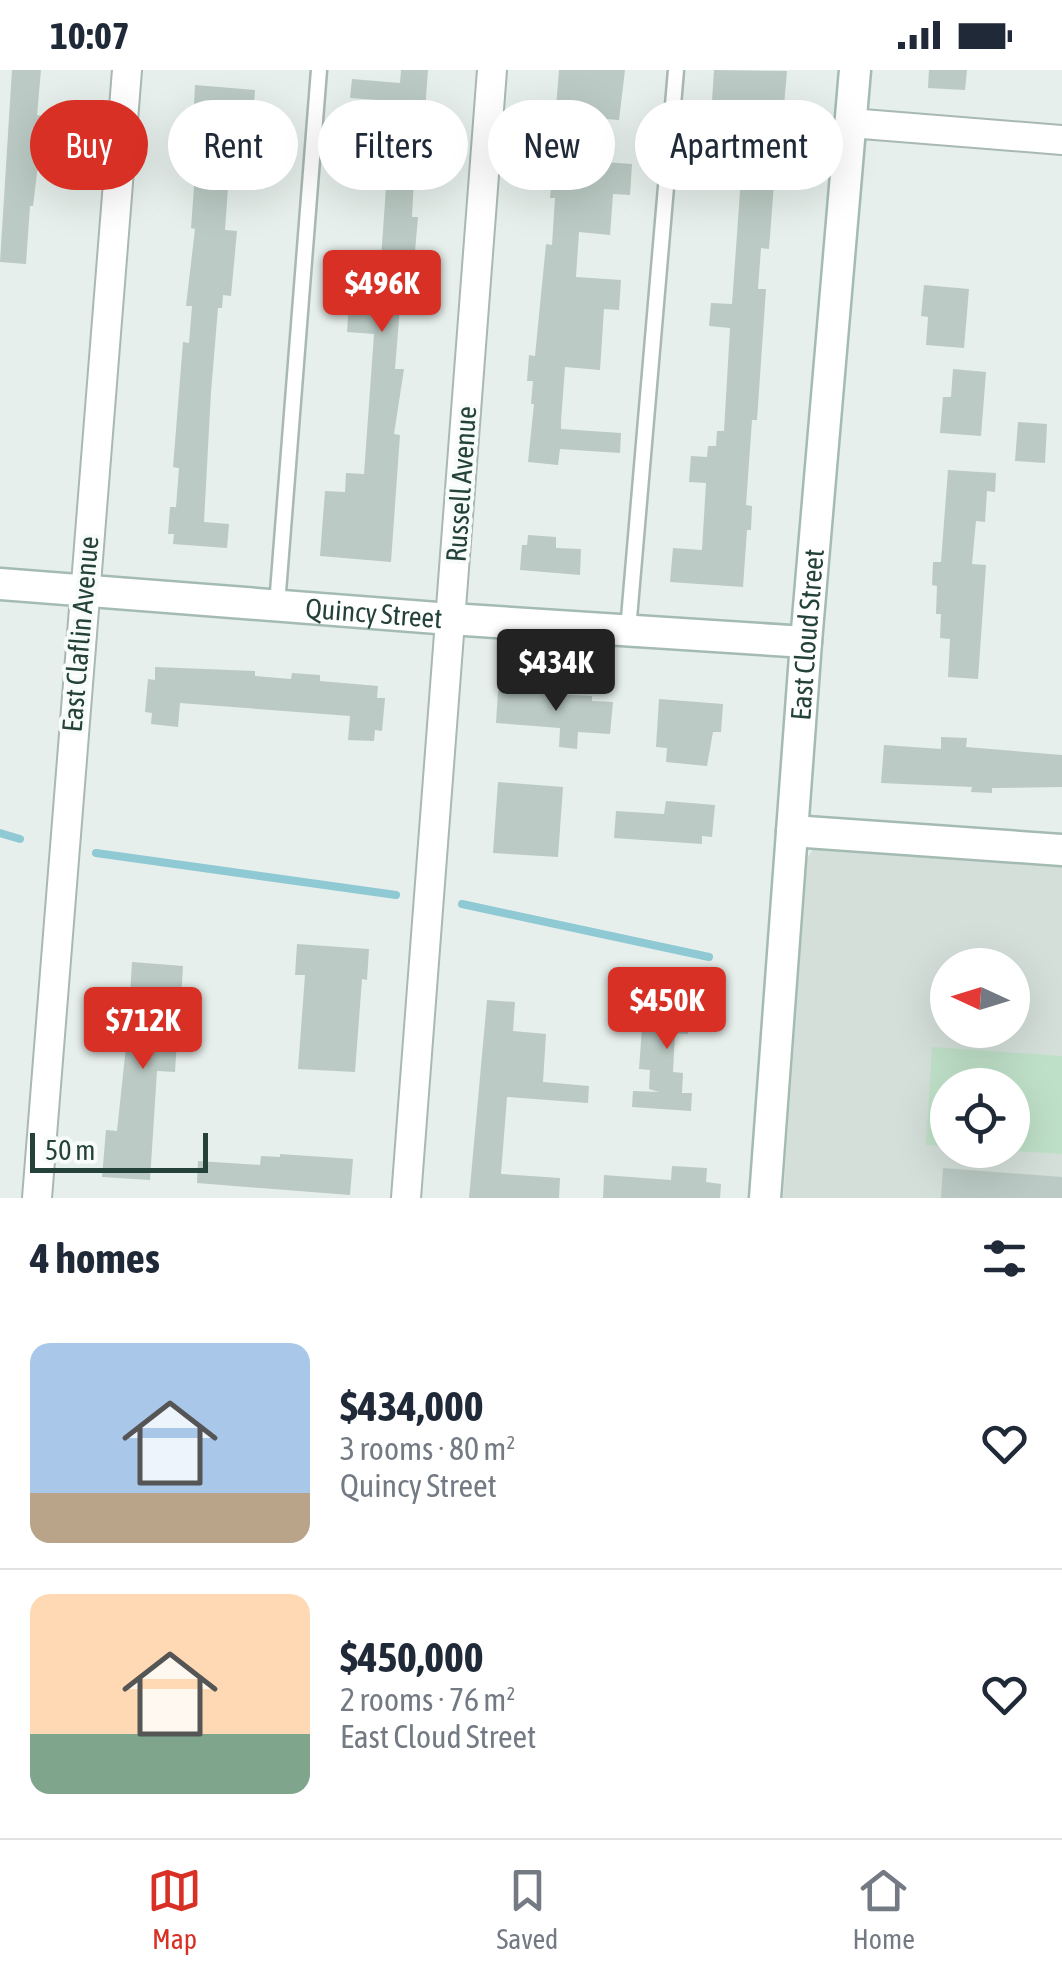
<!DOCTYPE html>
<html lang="en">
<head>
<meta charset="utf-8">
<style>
	:root { --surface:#fff; --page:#f6f6f7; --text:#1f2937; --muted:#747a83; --line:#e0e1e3; --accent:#d93025 }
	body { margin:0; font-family:"Asap Condensed",sans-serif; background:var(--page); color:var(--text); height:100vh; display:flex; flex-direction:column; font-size:38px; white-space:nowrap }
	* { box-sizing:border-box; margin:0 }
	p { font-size:32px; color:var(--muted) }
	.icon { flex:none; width:55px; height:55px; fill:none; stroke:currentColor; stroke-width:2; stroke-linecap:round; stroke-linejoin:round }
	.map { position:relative; height:1128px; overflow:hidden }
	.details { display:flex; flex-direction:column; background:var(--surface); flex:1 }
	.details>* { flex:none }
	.hud { position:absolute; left:30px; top:30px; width:1002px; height:90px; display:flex; gap:20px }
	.needle { width:65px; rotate:274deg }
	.tools { position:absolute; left:930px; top:878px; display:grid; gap:20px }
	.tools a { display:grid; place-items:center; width:100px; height:100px; border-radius:50%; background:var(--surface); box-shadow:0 10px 40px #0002; font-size:50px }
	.scale { position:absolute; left:30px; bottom:25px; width:178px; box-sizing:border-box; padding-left:10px; border:5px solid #24423a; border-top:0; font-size:28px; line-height:35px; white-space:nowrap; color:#24423a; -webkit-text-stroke:8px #f7fbf9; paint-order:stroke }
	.price { position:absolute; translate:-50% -85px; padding:0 22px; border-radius:10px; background:var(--accent); color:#fff; font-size:32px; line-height:65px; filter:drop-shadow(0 2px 5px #0008) }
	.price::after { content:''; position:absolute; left:50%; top:60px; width:30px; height:22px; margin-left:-15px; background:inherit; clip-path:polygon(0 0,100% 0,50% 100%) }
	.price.current { background:#222; color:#fff }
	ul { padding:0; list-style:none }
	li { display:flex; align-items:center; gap:30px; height:250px; padding:0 30px }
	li+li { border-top:2px solid var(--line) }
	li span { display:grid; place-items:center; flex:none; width:280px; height:200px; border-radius:20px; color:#555 }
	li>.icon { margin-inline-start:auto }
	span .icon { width:120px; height:120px; fill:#fffc; stroke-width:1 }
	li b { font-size:42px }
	h2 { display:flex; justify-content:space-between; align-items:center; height:120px; padding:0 30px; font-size:42px }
	.tag { padding:0 35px; border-radius:45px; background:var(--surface); box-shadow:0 10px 40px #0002; font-size:35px; line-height:90px }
	.tag.current { background:var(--accent); color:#fff }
	.status { display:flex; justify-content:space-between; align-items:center; height:70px; padding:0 50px; background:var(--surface); direction:ltr }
	.status svg { height:28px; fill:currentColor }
	.tabs { display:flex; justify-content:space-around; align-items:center; height:140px; border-top:2px solid var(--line); background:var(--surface); font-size:28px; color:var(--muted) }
	.tabs a { display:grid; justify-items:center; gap:5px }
	.tabs .current { color:var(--accent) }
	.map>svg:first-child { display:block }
	.built { fill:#d4dfda; fill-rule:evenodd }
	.green { fill:#bfe0c8 }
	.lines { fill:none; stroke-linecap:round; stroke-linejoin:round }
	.stream { stroke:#8ec9d4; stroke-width:8 }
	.building { fill:#bbcac4 }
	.lane-casing { stroke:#a8b8b2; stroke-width:19 }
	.street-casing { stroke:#a8b8b2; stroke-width:32 }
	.secondary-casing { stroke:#a4bbb3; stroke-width:35 }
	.lane { stroke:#fff; stroke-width:14 }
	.street { stroke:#fff; stroke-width:28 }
	.secondary { stroke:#fff; stroke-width:30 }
	.labels { text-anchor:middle; stroke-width:8; stroke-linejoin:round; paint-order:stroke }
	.street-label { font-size:28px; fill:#24423a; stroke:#f7fbf9 }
</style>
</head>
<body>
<div class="status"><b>10:07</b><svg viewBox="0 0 49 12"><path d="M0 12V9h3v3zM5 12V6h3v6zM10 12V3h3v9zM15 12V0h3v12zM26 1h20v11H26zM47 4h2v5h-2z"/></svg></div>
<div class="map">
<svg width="1062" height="1128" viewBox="0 0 1062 1128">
	<rect width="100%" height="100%" fill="#e6efeb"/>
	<path class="built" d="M827,777l235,19v332h-279l24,-339 6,-11zM948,895h64v65h-64zM948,1015h64v65h-64z"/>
	<path class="green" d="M932,977l130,9v98l-60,-4h10v-65h-64l-1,61 -21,-1z"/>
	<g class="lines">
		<g class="stream">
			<path d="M0,763l20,6"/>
			<path d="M96,783l300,42"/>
			<path d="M462,834l247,53"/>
		</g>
	</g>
	<g class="building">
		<path d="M12,0h29l-4,45 7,1 -11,90h-3l-4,58 -26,-2z"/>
		<path d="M401,0h27l-8,108h-6l-2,39h6l-6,69h-7v8h-4l-6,75h9l-10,65 6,1 -9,127 -71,-6 5,-65 20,1 1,-19 18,1 10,-140 -27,-2 2,-31 17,1 3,-44 12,1 11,-158 -42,-3 2,-19 48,4z"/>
		<path d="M559,0h66l-6,50 -26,-2 -3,43 42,3 -2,31 -17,-1 -3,41 -31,-3 -3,45 45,3 -2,30 -15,-1 -4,61 -35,-3 -4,54v8l60,4 -1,20 -60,-4 -2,16 -30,-3 6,-58h-3l2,-23h-6l2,-26 6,1 11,-112 6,1 3,-47h-5l4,-51h-6l2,-27h5z"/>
		<path d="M714,0l73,1 -3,35h-4l-11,143 -8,-1 -3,41h8l-9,131h-5l-6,85 6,1 -1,24h-4l-4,57 -73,-5 3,-34 29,2 4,-67 -17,-1 2,-26 16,1 1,-11h8l1,-15h7l6,-103 -21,-2 2,-23 21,1 11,-154 -34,-3z"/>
		<path d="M929,0h38l-2,20 -37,-2z"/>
		<path d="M195,15l60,5 -4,57 -20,-1 -6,84 12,1 -6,65 -8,-1 -1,13h-4l-7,84 -7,130 25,2 -2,24 -54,-4 1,-10h-6l2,-27h6l3,-39 -6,-1 10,-125 6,1 3,-37h-6l9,-77 -4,-1 9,-123h-6z"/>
		<path d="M924,215l45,4 -5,59 -38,-3 2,-28 -7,-1z"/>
		<path d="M953,299l33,3 -5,64 -41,-3 3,-36h8z"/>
		<path d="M1018,352l29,2 -2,39 -30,-2z"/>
		<path d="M948,400l48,3 -1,19 -8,-1 -2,31 -9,-1 -4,43 14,1 -8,114 -30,-2 2,-38 -10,-1 1,-24h-5l1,-28 -5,-1 1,-23h8z"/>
		<path d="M528,465l28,2v11l25,1 -1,26 -60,-5 2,-25h5z"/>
		<path d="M155,597l100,4v5l36,3 1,-6 28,2v6l58,5 -1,12h8l-3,33 -7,-1 -1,11 -26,-1 2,-24 -170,-13 -2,24 -27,-3 1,-11 -7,-1 3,-33 7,1z"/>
		<path d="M498,621l94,5v5l21,1 -3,32 -32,-2 -1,17 -18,-2 1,-19 -64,-5z"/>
		<path d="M659,629l64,5 -2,28h-8l-6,34 -41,-4 1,-14 -11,-1z"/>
		<path d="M941,667l26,1 -1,9 96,8v32l-70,1v5l-21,-1 1,-5 -91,-4 3,-38 57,4z"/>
		<path d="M498,712l65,5 -5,70 -65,-4z"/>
		<path d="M666,731l49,4 -3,32 -10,-1v8l-88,-6 2,-27 48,3z"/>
		<path d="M297,874l72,5 -2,31 -5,-1 -7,93 -57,-3 7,-94h-10z"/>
		<path d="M132,892l51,4 -2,33 -10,-1 -3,41 9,1 -2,32 -18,-1 -7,109 -48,-3 4,-47 11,1 10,-94 10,1 3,-42 -10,-1z"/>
		<path d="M664,919l39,3 -2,26 -13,-1v17l-13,-1 -2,39 10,1 -1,20h10l-1,18 -59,-4 1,-16 26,1 -10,-3 1,-19 -11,-1 3,-41 9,1 1,-20 11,1z"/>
		<path d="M487,930l28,2 -2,29 33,3 -3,48 46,4 -1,17 -81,-6 -6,77 59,4 -1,20h-90z"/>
		<path d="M280,1084l73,5 -3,36 -153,-12 1,-22 62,4 1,-9 19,1z"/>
		<path d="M672,1096l35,2 -1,14 15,2 -1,14h-117l1,-23 67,5z"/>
		<path d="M943,1098l119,9v21h-121z"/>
	</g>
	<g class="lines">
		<g class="lane-casing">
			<g id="lane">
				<path d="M277,535l42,-535"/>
				<path d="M628,560l48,-560"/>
			</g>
		</g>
		<g class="street-casing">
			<g id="street">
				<path d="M850,53l212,17"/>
				<path d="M37,1128l90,-1128"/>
				<path d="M406,1128l86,-1128"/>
			</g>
		</g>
		<g class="secondary-casing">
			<g id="secondary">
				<path id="s1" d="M0,514l450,35 356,23"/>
				<path d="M792,761l270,19"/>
				<path id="s2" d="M765,1128l41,-556 49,-572"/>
			</g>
		</g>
		<use href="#lane" class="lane"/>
		<use href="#street" class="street"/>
		<use href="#secondary" class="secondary"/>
	</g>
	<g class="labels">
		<g class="street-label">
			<text transform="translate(461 414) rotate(-86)" y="10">Russell Avenue</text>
			<text dy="10" stroke="none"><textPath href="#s1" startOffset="375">Quincy Street</textPath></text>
			<text transform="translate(80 564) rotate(-85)" y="10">East Claflin Avenue</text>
			<text dy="10" stroke="none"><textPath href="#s2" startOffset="565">East Cloud Street</textPath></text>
		</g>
	</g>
</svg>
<div class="tools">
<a><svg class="needle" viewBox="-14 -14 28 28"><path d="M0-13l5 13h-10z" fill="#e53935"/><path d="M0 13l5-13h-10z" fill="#747a83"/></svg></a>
<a><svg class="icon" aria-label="locate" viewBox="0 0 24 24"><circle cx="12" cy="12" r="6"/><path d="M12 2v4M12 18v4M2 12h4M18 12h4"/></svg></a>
</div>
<div class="scale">50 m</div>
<b class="price" style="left:382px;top:265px">$496K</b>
<b class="price current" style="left:556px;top:644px">$434K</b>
<b class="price" style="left:667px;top:982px">$450K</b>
<b class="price" style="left:143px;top:1002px">$712K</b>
<div class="hud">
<a class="tag current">Buy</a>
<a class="tag">Rent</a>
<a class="tag">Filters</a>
<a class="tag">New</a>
<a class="tag">Apartment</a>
</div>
</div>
<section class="details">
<h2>4 homes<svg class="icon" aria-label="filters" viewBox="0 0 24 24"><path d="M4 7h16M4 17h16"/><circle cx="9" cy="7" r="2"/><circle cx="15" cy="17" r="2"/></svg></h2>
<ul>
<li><span style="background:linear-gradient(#a9c7e8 75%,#b9a48a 0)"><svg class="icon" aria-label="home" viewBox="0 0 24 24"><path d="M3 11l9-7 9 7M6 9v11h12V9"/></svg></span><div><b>$434,000</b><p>3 rooms · 80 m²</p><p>Quincy Street</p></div><svg class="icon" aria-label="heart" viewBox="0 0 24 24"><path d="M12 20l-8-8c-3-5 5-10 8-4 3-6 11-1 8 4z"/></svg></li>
<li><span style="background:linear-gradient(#ffd9b3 70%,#7fa58c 0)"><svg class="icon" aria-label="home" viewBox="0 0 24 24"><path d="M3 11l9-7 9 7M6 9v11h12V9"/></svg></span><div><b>$450,000</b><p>2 rooms · 76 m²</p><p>East Cloud Street</p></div><svg class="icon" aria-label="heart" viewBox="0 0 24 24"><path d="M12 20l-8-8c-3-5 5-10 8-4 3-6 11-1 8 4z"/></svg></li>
</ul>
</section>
<nav class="tabs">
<a class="current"><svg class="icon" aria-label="map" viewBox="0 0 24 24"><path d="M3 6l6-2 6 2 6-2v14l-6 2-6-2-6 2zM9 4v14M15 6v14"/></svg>Map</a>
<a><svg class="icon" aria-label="saved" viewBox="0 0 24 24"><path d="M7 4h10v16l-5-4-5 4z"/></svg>Saved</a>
<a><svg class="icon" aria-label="home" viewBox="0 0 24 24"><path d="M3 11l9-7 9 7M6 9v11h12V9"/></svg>Home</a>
</nav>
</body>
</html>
